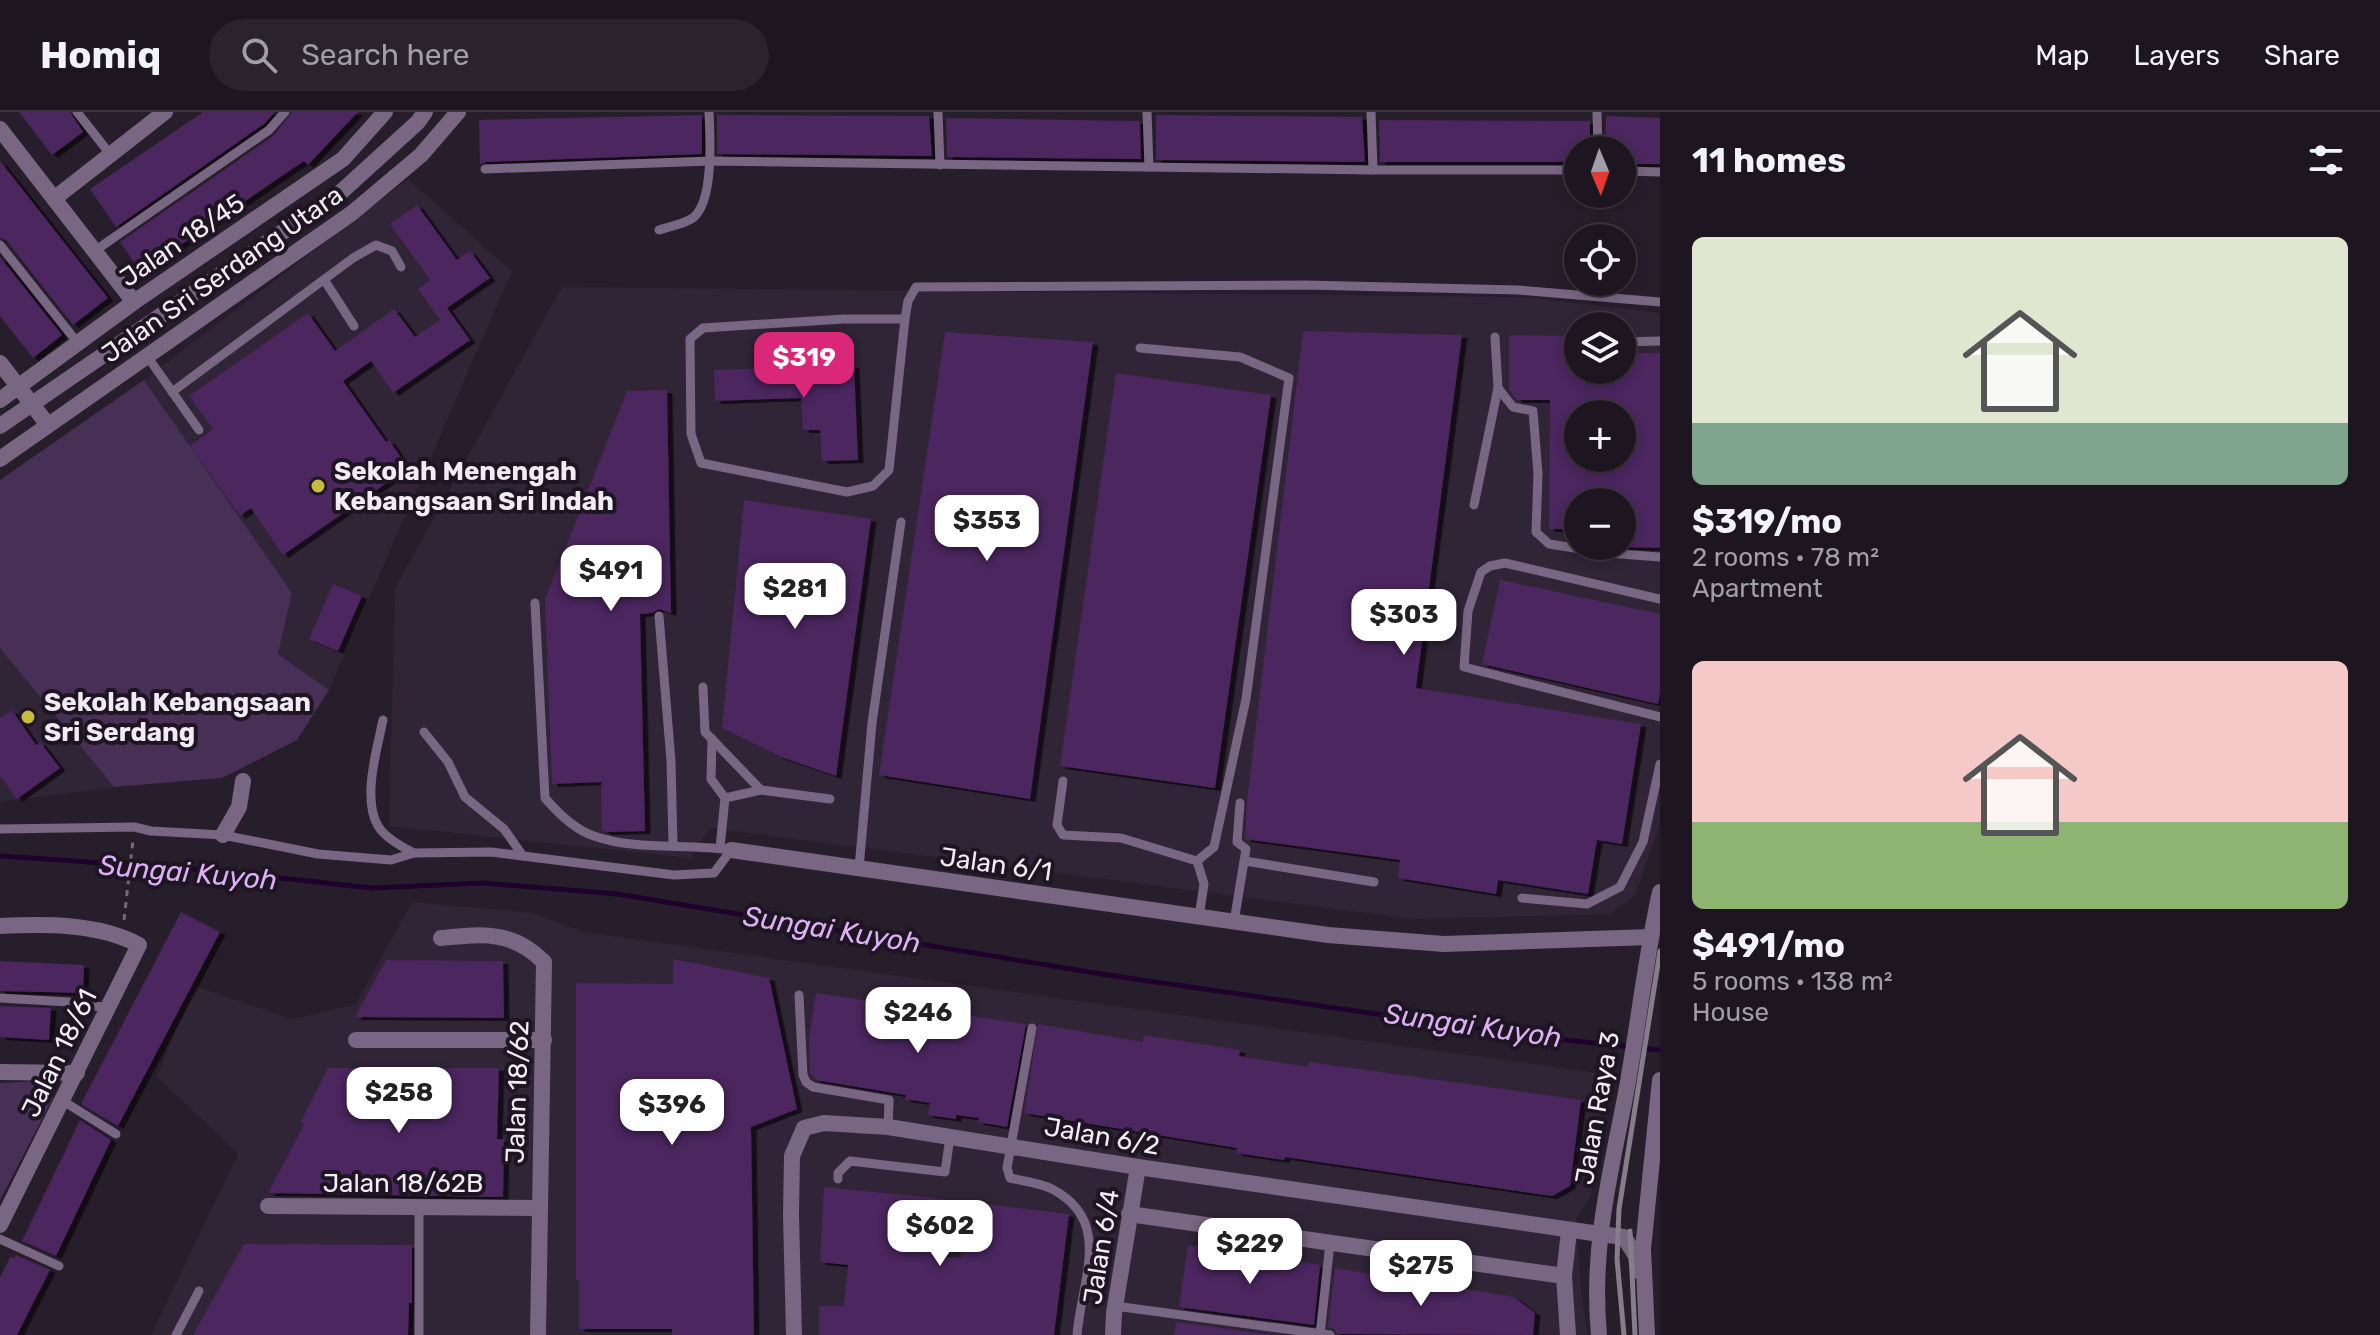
<!DOCTYPE html>
<html lang="en">
<head>
<meta charset="utf-8">
<style>
	:root { --surface:#1d1620; --page:#2a232d; --text:#f1f3f6; --muted:#a09fa5; --line:#3b353e; --accent:#db2777 }
	body { margin:0; font-family:Rubik,sans-serif; background:var(--page); color:var(--text); height:100vh; display:flex; flex-direction:column; font-size:30px; white-space:nowrap }
	* { box-sizing:border-box; margin:0 }
	p { font-size:26px; color:var(--muted) }
	.icon { flex:none; width:44px; height:44px; fill:none; stroke:currentColor; stroke-width:2; stroke-linecap:round; stroke-linejoin:round }
	.map { position:relative; flex:1; overflow:hidden }
	.side { display:flex; flex-direction:column; background:var(--surface); width:720px }
	.side>* { flex:none }
	.needle { width:52px; rotate:178deg }
	.buttons { position:absolute; left:1564px; top:24px; display:grid; gap:16px }
	.buttons a { display:grid; place-items:center; width:72px; height:72px; border-radius:50%; background:var(--surface); box-shadow:0 4px 12px #0003,0 0 0 2px var(--line); font-size:40px }
	.price { position:absolute; translate:-50% -68px; padding:0 18px; border-radius:16px; background:#fff; color:#222; font-size:26px; line-height:52px; filter:drop-shadow(0 2px 4px #0008) }
	.price::after { content:''; position:absolute; left:50%; top:48px; width:24px; height:18px; margin-left:-12px; background:inherit; clip-path:polygon(0 0,100% 0,50% 100%) }
	.price.selected { background:var(--accent); color:#fff }
	ul { padding:0; list-style:none }
	li { display:grid; align-content:center; gap:16px; height:424px; padding:0 32px }
	li span { display:grid; place-items:center; height:248px; border-radius:12px; color:#555 }
	li>.icon { margin-inline-start:auto }
	span .icon { width:144px; height:144px; fill:#fffc; stroke-width:1 }
	li b { font-size:34px }
	h2 { display:flex; justify-content:space-between; align-items:center; height:96px; padding:0 32px; font-size:34px }
	header { display:flex; align-items:center; gap:48px; box-sizing:border-box; height:112px; padding:0 40px; background:var(--surface); border-bottom:2px solid var(--line) }
	header strong { font-size:38px }
	nav { display:flex; gap:44px; margin-inline-start:auto; font-size:28px }
	.search { width:560px; height:72px; background:var(--page); display:flex; align-items:center; gap:20px; box-sizing:border-box; padding:0 28px; border-radius:44px; color:var(--muted); font-size:30px }
	main { display:flex; flex:1; min-height:0 }
	.map>svg:first-child { display:block }
	.built { fill:#302437; fill-rule:evenodd }
	.green { fill:#482f56 }
	.lines { fill:none; stroke-linecap:round; stroke-linejoin:round }
	.stream { stroke:#1f022c; stroke-width:5 }
	.building { fill:#4c255f; fill-rule:evenodd; filter:url(#shadow) }
	.path { stroke:#726b76; stroke-width:3; stroke-dasharray:6 6; stroke-linecap:butt }
	.service { stroke:#786682; stroke-width:9 }
	.minor { stroke:#786682; stroke-width:16 }
	.tertiary { stroke:#786682; stroke-width:16 }
	.rail { stroke:#857e89; stroke-width:5 }
	.poi-dot { fill:#c8bb3b; stroke:#1d1522; stroke-width:3 }
	.labels { text-anchor:middle; stroke-width:8; stroke-linejoin:round; paint-order:stroke }
	.street-label { font-size:26px; fill:#f1ebf4; stroke:#1d1522 }
	.poi-label { font-size:26px; font-weight:bold; fill:#f1ebf4; stroke:#1d1522; text-anchor:start }
	.water-label { font-size:28px; font-style:italic; fill:#ddaff6; stroke:#1d1522 }
</style>
</head>
<body>
<header>
<strong>Homiq</strong>
<div class="search"><svg class="icon" aria-label="search" viewBox="0 0 24 24"><circle cx="10" cy="10" r="6"/><path d="M15 15l6 6"/></svg>Search here</div>
<nav><a>Map</a><a>Layers</a><a>Share</a></nav>
</header>
<main>
<div class="map">
<svg width="1660" height="1223" viewBox="0 0 1660 1223">
	<defs>
		<filter id="shadow"><feDropShadow dx="5.5" dy="3" stdDeviation="0" flood-color="#0009"/></filter>
	</defs>
	<rect width="100%" height="100%" fill="#271e2b"/>
	<g class="built">
		<path d="M408,67l104,92 -183,419 -51,-36 14,-61 -148,-213z"/>
		<path d="M562,175l962,10 136,16v512l-25,70 -24,19 -198,5 -703,-91 -19,30 -302,-32 6,-238zM1578,214h44v44h-44zM1578,302h44v44h-44zM1578,390h44v44h-44z"/>
		<path d="M0,536l114,139 -114,15z"/>
		<path d="M412,790l120,11 51,19 1021,142 -13,122 -15,23 6,81 6,35h-1437l87,-181 -81,-77 37,-91 98,33 63,-14z"/>
	</g>
	<g class="green">
		<path d="M144,268l148,213 -14,61 51,36 -32,50 -75,38 -108,9 -114,-139v-168z"/>
		<path d="M41,969l12,17 -53,102v-117z"/>
	</g>
	<g class="lines">
		<path class="stream" d="M0,744l207,14 165,18 110,-5 136,11 489,81 429,62 124,13"/>
	</g>
	<g class="building">
		<path d="M19,0h51l13,20 -31,23z"/>
		<path d="M203,0h72l-11,12 -148,103 -26,-38z"/>
		<path d="M292,0h66l-50,53 -4,-4 -163,111 -21,-30 153,-106z"/>
		<path d="M702,3v39l-217,8 -5,2 -1,-44z"/>
		<path d="M717,3l212,1 3,40 -215,-2z"/>
		<path d="M1156,3l206,2 3,45 -209,-2z"/>
		<path d="M1606,4l54,2v46h-38v-14h-17z"/>
		<path d="M946,6l194,3 1,38 -194,-2z"/>
		<path d="M1379,8l211,1v29h-12v12h-198z"/>
		<path d="M0,49l108,137 -35,27 -67,-85 -6,-2z"/>
		<path d="M417,93l40,55 13,-9 20,27 -43,30 23,32 -77,53 -22,-32 -28,20 43,61 3,-2 19,28 -125,87 -32,-47 -11,8 -50,-70 23,-17 -24,-33 119,-83 27,38 59,-42 21,28 25,-17 -22,-31 12,-9 -40,-56z"/>
		<path d="M0,145l62,78 -29,23 -33,-42z"/>
		<path d="M1303,219l159,4 -46,353 225,36 -19,120 -25,-4 -9,54 -90,-14 -2,14 -98,-16 2,-18 -155,-21 2,-38z"/>
		<path d="M945,220l148,10 -63,457 -151,-24z"/>
		<path d="M1509,223l69,1v34h44v-17h38v195l-38,-1v-45h-44v27h-29l1,-129h-33l-8,-10zM1578,302h44v44h-44z"/>
		<path d="M854,253l4,95 -36,1 -2,-31h-17l-2,-32 -86,3 -1,-31z"/>
		<path d="M1116,261l155,22 -56,393 -155,-22z"/>
		<path d="M667,278l4,223 -12,-4 -7,4 -12,1 5,217 -38,1 -5,-2 -1,-48 -49,2 -7,-184 82,-209z"/>
		<path d="M744,388l127,19 -35,257 -55,-19 -59,-29z"/>
		<path d="M1500,468l160,34v79l-2,11 -176,-40z"/>
		<path d="M333,472l29,12 -24,55 -29,-12z"/>
		<path d="M12,598l24,35 4,-3 20,26 -43,31 -17,-23v-58z"/>
		<path d="M181,800l39,20 -102,194 -37,-22z"/>
		<path d="M673,847l96,19 28,131 -46,18 3,208h-82v-6h-93v-49h-3v-297l97,1z"/>
		<path d="M386,848l117,1 1,57 -149,-1z"/>
		<path d="M0,849l84,4 -1,28 -83,-2z"/>
		<path d="M816,881l210,31 -19,103 -29,-5 1,-4 -23,-3v4l-28,-4 2,-12 -25,-4 1,-4 -90,-15 -6,-7 -1,-35z"/>
		<path d="M0,894l51,2 -2,32 -49,-3z"/>
		<path d="M1038,912l105,18 1,-7 96,15 -1,6 69,11 1,-5 272,38 -11,86 -18,10 -267,-39 -1,3 -48,-7 1,-5 -213,-35z"/>
		<path d="M328,956h171l-2,71h7l-1,58 -235,-4 37,-70h-5z"/>
		<path d="M80,1008l31,20 -55,116 -34,-15z"/>
		<path d="M824,1075l120,12 -8,57 25,2 7,-56 101,12 -15,121h-235v-29h25l4,-41 -28,-3z"/>
		<path d="M244,1132l168,1v58h-3l-1,32h-215z"/>
		<path d="M1188,1133l132,20 -6,60 -135,-18z"/>
		<path d="M16,1143l34,15 -33,65h-17v-58l11,-21 3,2z"/>
		<path d="M1335,1156l179,29 21,16 -2,22 -196,-1 -3,-5 -6,-2z"/>
		<path d="M1176,1210l95,13h-97z"/>
	</g>
	<g class="lines">
		<path class="path" d="M124,808l9,-80"/>
		<g class="service">
			<path d="M77,0l33,42"/>
			<path d="M938,0l2,53"/>
			<path d="M1147,0l2,55"/>
			<path d="M1371,0l2,58"/>
			<path d="M1597,0l1,38"/>
			<path d="M485,57l226,-8 662,9h205"/>
			<path d="M1622,59l38,1"/>
			<path d="M659,118c11,-4 27,-6 35,-13 20,-18 16,-80 15,-105"/>
			<path d="M0,133l77,97"/>
			<path d="M96,138l173,-120 16,-18"/>
			<path d="M325,169l29,45"/>
			<path d="M844,207h61l-16,151 -16,16 -26,6 -146,-29 -10,-29 -1,-95 13,-11z"/>
			<path d="M905,207l3,-18 8,-14 389,-2 213,5 142,12"/>
			<path d="M1495,225l3,51 15,19 20,4 5,63 -2,58 13,12 58,9 53,4"/>
			<path d="M1622,230l38,-1"/>
			<path d="M1140,236l100,9 49,21 -43,321 -32,148 -17,14"/>
			<path d="M147,244l52,74"/>
			<path d="M172,280l181,-134 23,-13 16,6 9,16"/>
			<path d="M1474,393l24,-117"/>
			<path d="M1660,487l-155,-36 -15,3 -9,6 -13,39 -4,56 196,50"/>
			<path d="M659,504l12,145 2,84"/>
			<path d="M703,575l2,45 56,58"/>
			<path d="M383,608c-6,29 -21,79 -5,106 7,12 24,21 36,27"/>
			<path d="M424,620l24,30 17,35 39,32 19,27"/>
			<path d="M712,627l-1,40 14,19"/>
			<path d="M1063,669l-6,44 6,10 58,3 76,23 7,23 -5,33"/>
			<path d="M0,717l134,-2 17,4 72,4 95,19 73,6 23,-7 77,-1 183,23 40,-2 17,-23c-44,-7 -95,1 -137,-14 -19,-6 -37,-24 -49,-38l-10,-195"/>
			<path d="M720,736l5,-50 36,-8 69,9"/>
			<path d="M1245,749l129,21"/>
			<path d="M859,756l13,-145 29,-201"/>
			<path d="M1522,786l65,6 33,-17 23,-45 17,-78"/>
			<path d="M1234,810l12,-73 -9,-7 3,-39"/>
			<path d="M799,883l4,80 3,7 7,5 76,13 -1,27"/>
			<path d="M0,886l69,4 40,6"/>
			<path d="M1032,916l-25,140 3,10c13,3 30,5 42,11 62,32 29,92 25,146"/>
			<path d="M63,989l53,33"/>
			<path d="M838,1067v-6l12,-12 95,11 5,-35"/>
			<path d="M0,1127l59,27"/>
			<path d="M1115,1194l215,29"/>
			<path d="M176,1223l23,-44"/>
			<path d="M419,1223v-128"/>
			<path d="M1320,1223l10,-92"/>
		</g>
		<g class="minor">
			<path d="M0,17l134,173"/>
			<path d="M55,86l110,-86"/>
			<path d="M0,251l48,62"/>
			<path d="M0,288l134,-98 209,-143 42,-47"/>
			<path d="M223,723l16,-28 4,-26"/>
			<path d="M731,738l597,85 116,9 206,-7"/>
			<path d="M0,814c45,-2 99,-3 139,19l-139,280"/>
			<path d="M441,826c42,-4 71,-8 103,24l-6,373"/>
			<path d="M356,928h188"/>
			<path d="M0,960l77,1"/>
			<path d="M268,1094l270,2"/>
			<path d="M1129,1102l435,62"/>
			<path d="M794,1223l-3,-120 1,-59 12,-28 20,-5 64,4 250,40 462,67"/>
			<path d="M1113,1223l1,-22 24,-146"/>
			<path d="M1568,1223l-4,-59 5,-45"/>
		</g>
		<g class="tertiary">
			<path d="M0,314l341,-234 77,-70 7,-10"/>
			<path d="M0,347l352,-246 69,-58 37,-43"/>
			<path d="M1600,1122l24,3 12,19 2,15"/>
			<path d="M1599,1223c-8,-84 10,-156 26,-237 13,-69 20,-138 35,-206"/>
			<path d="M1647,1223l-4,-86 17,-169"/>
		</g>
		<g class="rail">
			<path d="M1630,1119l5,104"/>
			<path d="M1624,1223l-7,-76 2,-50 41,-258"/>
		</g>
	</g>
	<g class="poi-dot">
		<circle cx="318" cy="374" r="8"/>
		<circle cx="28" cy="605" r="8"/>
	</g>
	<g class="labels">
		<g class="street-label">
			<text transform="translate(182 128) rotate(-34)" y="9">Jalan 18/45</text>
			<text transform="translate(222 162) rotate(-35)" y="9">Jalan Sri Serdang Utara</text>
			<text transform="translate(996 752) rotate(8)" y="9">Jalan 6/1</text>
			<text transform="translate(59 941) rotate(-64)" y="9">Jalan 18/61</text>
			<text transform="translate(517 980) rotate(-88)" y="9">Jalan 18/62</text>
			<text transform="translate(1597 996) rotate(-80)" y="9">Jalan Raya 3</text>
			<text transform="translate(1102 1024) rotate(10)" y="9">Jalan 6/2</text>
			<text x="403" y="1080">Jalan 18/62B</text>
			<text transform="translate(1101 1135) rotate(-81)" y="9">Jalan 6/4</text>
		</g>
		<g class="poi-label">
			<text x="334" y="368">Sekolah Menengah<tspan x="334" dy="30">Kebangsaan Sri Indah</tspan></text>
			<text x="44" y="599">Sekolah Kebangsaan<tspan x="44" dy="30">Sri Serdang</tspan></text>
		</g>
		<g class="water-label">
			<text transform="translate(188 760) rotate(5)" y="10">Sungai Kuyoh</text>
			<text transform="translate(832 817) rotate(9)" y="10">Sungai Kuyoh</text>
			<text transform="translate(1473 913) rotate(8)" y="10">Sungai Kuyoh</text>
		</g>
	</g>
</svg>
<div class="buttons">
<a><svg class="needle" viewBox="-14 -14 28 28"><path d="M0-13l5 13h-10z" fill="#e53935"/><path d="M0 13l5-13h-10z" fill="#a09fa5"/></svg></a>
<a><svg class="icon" aria-label="locate" viewBox="0 0 24 24"><circle cx="12" cy="12" r="6"/><path d="M12 2v4M12 18v4M2 12h4M18 12h4"/></svg></a>
<a><svg class="icon" aria-label="layers" viewBox="0 0 24 24"><path d="M12 4l9 5-9 5-9-5zM3 14l9 5 9-5"/></svg></a>
<a>+</a>
<a>−</a>
</div>
<b class="price selected" style="left:804px;top:288px">$319</b>
<b class="price" style="left:987px;top:451px">$353</b>
<b class="price" style="left:611px;top:501px">$491</b>
<b class="price" style="left:795px;top:519px">$281</b>
<b class="price" style="left:1404px;top:545px">$303</b>
<b class="price" style="left:918px;top:943px">$246</b>
<b class="price" style="left:399px;top:1023px">$258</b>
<b class="price" style="left:672px;top:1035px">$396</b>
<b class="price" style="left:940px;top:1156px">$602</b>
<b class="price" style="left:1250px;top:1174px">$229</b>
<b class="price" style="left:1421px;top:1196px">$275</b>
</div>
<section class="side">
<h2>11 homes<svg class="icon" aria-label="filters" viewBox="0 0 24 24"><path d="M4 7h16M4 17h16"/><circle cx="9" cy="7" r="2"/><circle cx="15" cy="17" r="2"/></svg></h2>
<ul>
<li><span style="background:linear-gradient(#dfe7d0 75%,#7fa58c 0)"><svg class="icon" aria-label="home" viewBox="0 0 24 24"><path d="M3 11l9-7 9 7M6 9v11h12V9"/></svg></span><div><b>$319/mo</b><p>2 rooms · 78 m²</p><p>Apartment</p></div></li>
<li><span style="background:linear-gradient(#f6c9c9 65%,#8fb573 0)"><svg class="icon" aria-label="home" viewBox="0 0 24 24"><path d="M3 11l9-7 9 7M6 9v11h12V9"/></svg></span><div><b>$491/mo</b><p>5 rooms · 138 m²</p><p>House</p></div></li>
</ul>
</section>
</main>
</body>
</html>
